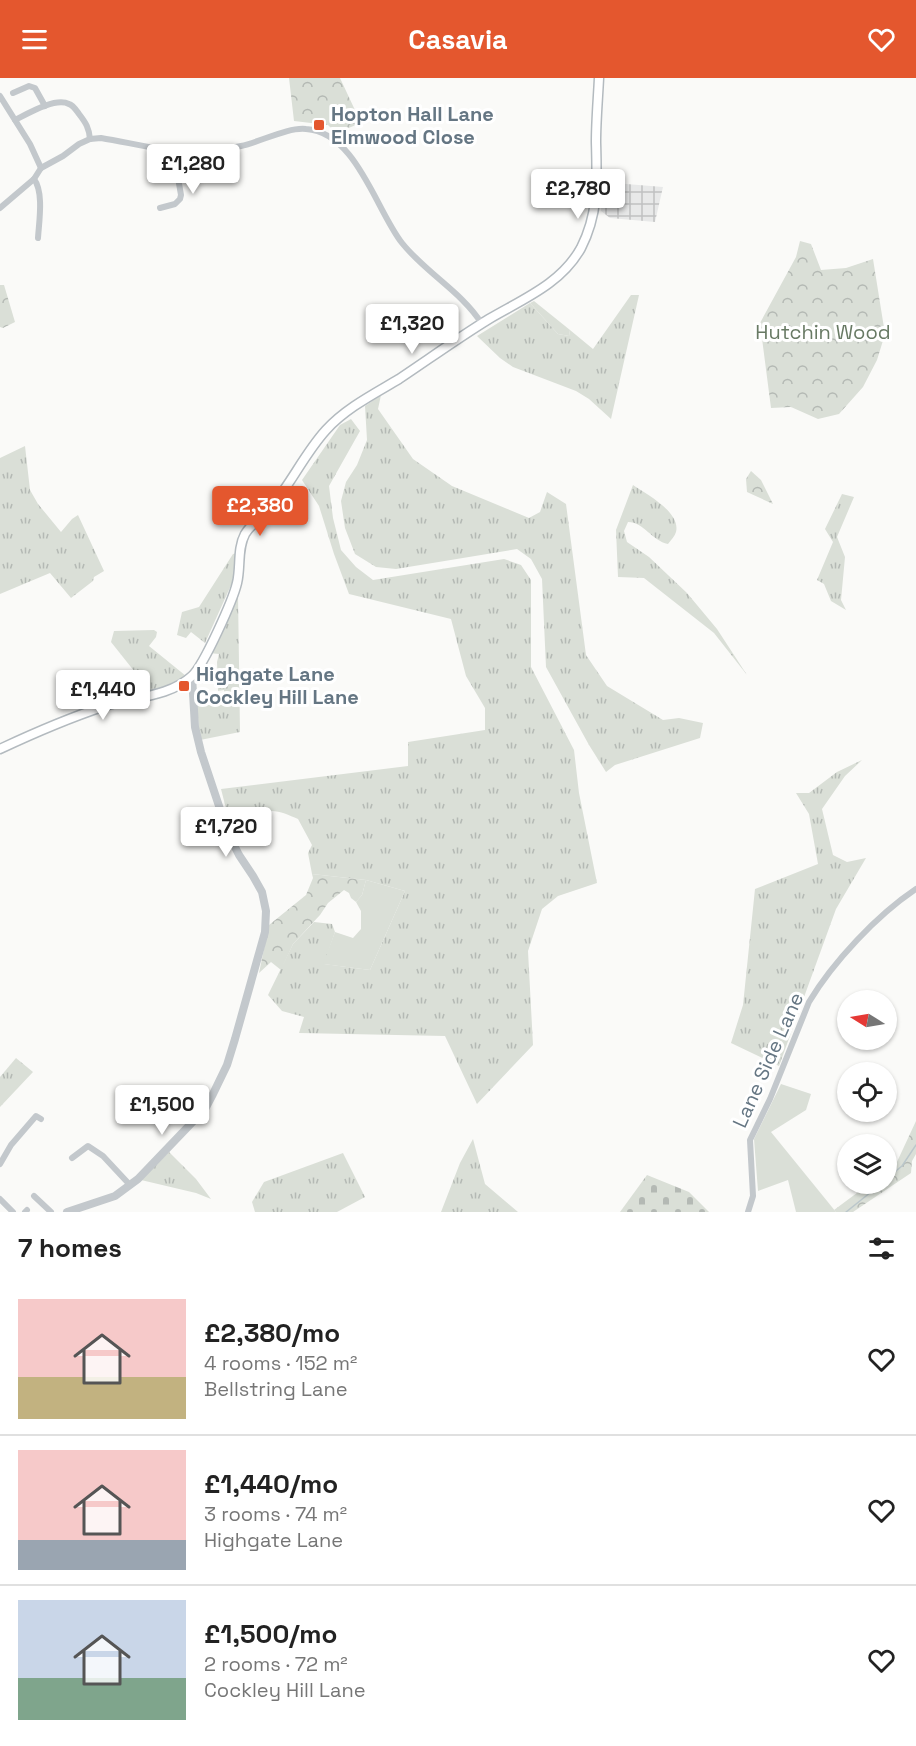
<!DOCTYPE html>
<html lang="en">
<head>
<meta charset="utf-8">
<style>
	:root { --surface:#fff; --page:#f2f2f2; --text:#222; --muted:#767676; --line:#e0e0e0; --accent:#e4572e }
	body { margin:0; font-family:"Space Grotesk",sans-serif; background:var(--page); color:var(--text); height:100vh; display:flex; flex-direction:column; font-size:22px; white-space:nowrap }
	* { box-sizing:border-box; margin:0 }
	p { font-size:20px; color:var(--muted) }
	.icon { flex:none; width:33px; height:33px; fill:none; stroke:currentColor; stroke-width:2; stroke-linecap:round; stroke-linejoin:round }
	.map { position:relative; height:1134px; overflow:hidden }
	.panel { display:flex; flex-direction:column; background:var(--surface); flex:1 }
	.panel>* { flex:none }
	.needle { width:39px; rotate:281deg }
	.buttons { position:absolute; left:837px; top:912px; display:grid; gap:12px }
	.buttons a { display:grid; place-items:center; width:60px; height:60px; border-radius:50%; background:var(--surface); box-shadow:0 2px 4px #0004; font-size:30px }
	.price { position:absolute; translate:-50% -51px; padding:0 14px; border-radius:6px; background:#fff; color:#222; font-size:20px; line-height:39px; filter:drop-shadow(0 2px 3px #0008) }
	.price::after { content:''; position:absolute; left:50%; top:36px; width:18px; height:14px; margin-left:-9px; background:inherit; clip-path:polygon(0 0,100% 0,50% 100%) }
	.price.on { background:var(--accent); color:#fff }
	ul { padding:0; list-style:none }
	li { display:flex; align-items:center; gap:18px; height:150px; padding:0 18px }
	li+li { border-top:2px solid var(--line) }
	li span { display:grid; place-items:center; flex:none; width:168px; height:120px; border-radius:0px; color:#555 }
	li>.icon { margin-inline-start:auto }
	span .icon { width:72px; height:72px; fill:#fffc; stroke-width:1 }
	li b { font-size:26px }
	h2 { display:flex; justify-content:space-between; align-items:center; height:72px; padding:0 18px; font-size:26px }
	header { display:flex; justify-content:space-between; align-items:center; height:78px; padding:0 18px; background:var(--accent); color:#fff; font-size:27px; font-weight:700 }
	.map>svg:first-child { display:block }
	.industrial { fill:url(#industrial-grid) }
	.grass { fill:url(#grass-tufts) }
	.forest { fill:url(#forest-crowns) }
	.cemetery { fill:url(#cemetery-stones) }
	.garden { fill:#dadfd7 }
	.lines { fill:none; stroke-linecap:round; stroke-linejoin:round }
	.stream { stroke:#bbc7cb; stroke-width:1.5 }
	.secondary-casing { stroke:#b3babf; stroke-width:11 }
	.minor { stroke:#c3c8cc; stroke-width:6 }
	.tertiary { stroke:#c3c8cc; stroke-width:8 }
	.secondary { stroke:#fff; stroke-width:8 }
	.poi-dot { fill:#e4572e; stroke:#fff; stroke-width:2 }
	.labels { text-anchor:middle; stroke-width:6; stroke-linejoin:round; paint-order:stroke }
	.poi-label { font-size:20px; font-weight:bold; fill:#657683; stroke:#fff; text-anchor:start }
	.park-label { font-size:20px; fill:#687a64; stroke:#fff }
	.street-label { font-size:20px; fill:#657683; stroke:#fff }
</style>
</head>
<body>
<header><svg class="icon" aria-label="menu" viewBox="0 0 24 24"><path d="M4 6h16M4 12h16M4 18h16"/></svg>Casavia<svg class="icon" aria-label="heart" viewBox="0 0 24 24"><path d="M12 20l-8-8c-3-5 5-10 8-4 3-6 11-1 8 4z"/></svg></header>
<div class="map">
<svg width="916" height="1134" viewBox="0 0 916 1134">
	<defs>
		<pattern id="industrial-grid" width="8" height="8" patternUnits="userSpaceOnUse" patternTransform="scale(1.5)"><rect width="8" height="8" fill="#e8e9e9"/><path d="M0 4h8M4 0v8" fill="none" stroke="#c0c1c2"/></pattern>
		<pattern id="grass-tufts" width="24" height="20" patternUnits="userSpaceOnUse" patternTransform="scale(1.5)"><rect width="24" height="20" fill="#dadfd7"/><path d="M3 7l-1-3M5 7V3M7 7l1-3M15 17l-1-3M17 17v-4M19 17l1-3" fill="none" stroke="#b4b9b4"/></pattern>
		<pattern id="forest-crowns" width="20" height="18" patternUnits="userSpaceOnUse" patternTransform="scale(1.5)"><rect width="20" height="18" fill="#dadfd7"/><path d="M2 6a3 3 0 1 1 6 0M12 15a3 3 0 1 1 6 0" fill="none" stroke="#b4b9b4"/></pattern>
		<pattern id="cemetery-stones" width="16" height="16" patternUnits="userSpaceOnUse" patternTransform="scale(1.5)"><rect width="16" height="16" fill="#dadfd7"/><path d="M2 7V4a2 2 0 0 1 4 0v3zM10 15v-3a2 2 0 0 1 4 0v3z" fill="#b4b9b4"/></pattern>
	</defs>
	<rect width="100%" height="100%" fill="#fafaf8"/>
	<path class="industrial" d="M602,104l61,5 -8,35 -45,-4 -9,-7z"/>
	<g class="grass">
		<path d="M631,217h8l-28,124 -22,-20 -13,-8 -63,-24 -13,-9 -23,-22 53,-33 28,31 11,2 1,-6 23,19z"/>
		<path d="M381,317l-3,14 35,50 39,27 77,32 11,-6 7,-20 19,12 20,151 21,31 56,34 16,-2 24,5 -3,15 -85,27 -9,7 -17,-27 -43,-78 -4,-88 -11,-20 -14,-10 -121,20 -20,-2 -21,-13 -10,-26 -4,-27 5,-19 11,-17 10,-25 -2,-34z"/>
		<path d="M351,341l9,12 -31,55 4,32 8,32 15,17 17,13 131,-21 17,6 10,15v87l43,83 5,43 18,90 -39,13 -16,13 -14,42 5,94 -56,59 -32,-68 -146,-3 5,-16 -22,-6 -14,-16 25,-51 21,-22 18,2 3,8 -11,32 46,6 35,-79 -39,-11 -54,-6 -4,-21 4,-8 -14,-26c-14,-6 -28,-13 -41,-3l3,9 -26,15 -13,-51 187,-23v-24l77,-12v-22l-19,-32 -15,-57 -102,-25 -15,-40 -15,-48 -17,-26 38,-55z"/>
		<path d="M25,368l5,44 8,14 23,28 11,-13 6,-4 26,56 -10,6 -1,4 -22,17 -21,-25 -50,21v-136z"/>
		<path d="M633,407c13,9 48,27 43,47 -1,4 -5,8 -8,12 -16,-3 -24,-22 -40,-22l-4,9 3,11 22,15 38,36 30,36 30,46 -33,-42 -70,-55 -26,-1 -2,-47z"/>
		<path d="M842,416l12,3 -17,40 8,20 -4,43 5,10 -15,-9 -7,-17 -7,-4 16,-38 -8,-13z"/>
		<path d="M237,475l-5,30 -27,60 -14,-11 -5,6 -9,-3 5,-23 17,-5 34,-53z"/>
		<path d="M238,517l2,137 -40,8 -3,-34 20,-2v-4l7,-1v-9l-6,1 -1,-29 2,-8 -10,-1z"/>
		<path d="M154,552l3,2 -1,5 -7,9 37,30 -16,10 -20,5 -39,-49 3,-11z"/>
		<path d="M862,682l-17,16 -23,33 11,46 14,7 19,-4 -30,51 -57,157 -48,-23 12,-38 12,-116 63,-25 -9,-50 -13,-21h13l28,-21z"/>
		<path d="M16,980l17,14 -33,35v-30z"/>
		<path d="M473,1061l12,45 33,28h-77l19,-49z"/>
		<path d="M169,1074l27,27 15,20 -15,-6 -55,-13z"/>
		<path d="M343,1075l22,44 -28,15h-82l-3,-10 12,-20z"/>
	</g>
	<g class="forest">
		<path d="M289,0h51l21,45 -25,10 -8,-8 -34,-4z"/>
		<path d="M800,163l11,3 10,26 25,-2 27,-9 12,75 -8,26 -14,27 -24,27 -21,5 -27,-12 -20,1 -11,-85 36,-66z"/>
		<path d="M0,207h4l11,37 -12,6 -3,-1z"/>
		<path d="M534,223l36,29 -1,6 -11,-2 -28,-31z"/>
		<path d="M751,393l10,9 12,24 -26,-12 -1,-13z"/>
		<path d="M312,796l54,6 -4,15 -6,7 -5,-4 -2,-5 -5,-3 -16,13 -8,12 -27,29 -12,26 -10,-8 -12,11 10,-48 37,-30 7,-17z"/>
		<path d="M916,1043v33l-4,7 -1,12 -58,39h-17l-2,-2 35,-26h17l1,-13 9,-7z"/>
	</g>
	<path class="cemetery" d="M647,1097l42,17 20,20h-89z"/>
	<g class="garden">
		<path d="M366,802l39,11 -35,79 -47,-6 12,-32 18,6 8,-9v-18l-5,-9 6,-7z"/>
		<path d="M781,1006l30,10 -5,16 -35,22 65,80h-40l-8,-32 -30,11 -4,-52z"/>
	</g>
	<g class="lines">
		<g class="stream">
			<path d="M886,1101l16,-13 14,-21"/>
			<path d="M846,1134l35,-28"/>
		</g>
		<g class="secondary-casing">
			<path id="secondary" d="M0,671c34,-16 69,-31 105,-43 29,-9 64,-9 87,-30 12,-11 41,-76 45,-93 4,-16 0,-34 8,-49 7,-12 19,-17 27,-28 20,-24 33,-53 54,-76 20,-22 48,-36 73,-51 30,-20 59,-41 90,-60 34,-20 72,-35 92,-71 18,-35 16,-68 15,-106 0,-21 2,-43 3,-64"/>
		</g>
		<g class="minor">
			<path d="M13,15l16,-7 6,2 10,18"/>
			<path d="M0,18l30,48 11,24"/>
			<path d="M15,42c12,-6 40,-23 54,-16 4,1 7,6 10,10 7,9 10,14 11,25"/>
			<path d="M41,90l22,-12 16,-12 11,-5 11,-1c31,5 63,14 95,14 14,0 31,-3 45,-6 19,-4 47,-19 65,-17 50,3 70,81 96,114 24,30 60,49 80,81"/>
			<path d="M34,101c10,13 5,43 4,59"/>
			<path d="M0,130l34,-29 7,-11"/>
			<path d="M160,130l15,-4 5,-5 1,-4 -4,-23 3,-20"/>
			<path d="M72,1080l16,-12 15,10 27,29"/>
			<path d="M0,1086l11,-19 25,-29 5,3"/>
			<path d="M34,1118l17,16"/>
			<path d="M0,1121l13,13"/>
			<path d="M25,1134l2,-2"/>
			<path d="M748,1134l5,-16 -3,-56 20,-41 39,-97c24,-40 68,-87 107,-113"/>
		</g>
		<path class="tertiary" d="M67,1134l48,-16 23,-17 67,-70 8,-15 14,-29 8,-26 30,-107 1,-21 -4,-19 -9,-16 -14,-21 -11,-22 -27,-81 -6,-25 -3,-51"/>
		<use href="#secondary" class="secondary"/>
	</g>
	<g class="poi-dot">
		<rect x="313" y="41" width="12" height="12" rx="3"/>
		<rect x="178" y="602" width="12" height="12" rx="3"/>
	</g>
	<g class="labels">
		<g class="poi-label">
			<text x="331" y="43">Hopton Hall Lane<tspan x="331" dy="23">Elmwood Close</tspan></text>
			<text x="196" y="603">Highgate Lane<tspan x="196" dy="23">Cockley Hill Lane</tspan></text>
		</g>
		<g class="park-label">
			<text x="823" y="261">Hutchin Wood</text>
		</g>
		<g class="street-label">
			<text transform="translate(768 982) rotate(-66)" y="7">Lane Side Lane</text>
		</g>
	</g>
</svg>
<div class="buttons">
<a><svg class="needle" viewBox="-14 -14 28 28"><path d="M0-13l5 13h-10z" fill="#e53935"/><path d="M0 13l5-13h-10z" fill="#767676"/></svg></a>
<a><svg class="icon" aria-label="locate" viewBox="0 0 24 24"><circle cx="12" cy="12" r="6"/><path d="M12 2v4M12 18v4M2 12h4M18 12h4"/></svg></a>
<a><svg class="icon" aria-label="layers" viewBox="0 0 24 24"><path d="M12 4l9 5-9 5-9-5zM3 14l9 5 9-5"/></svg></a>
</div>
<b class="price" style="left:193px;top:117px">£1,280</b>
<b class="price" style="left:578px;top:142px">£2,780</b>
<b class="price" style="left:412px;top:277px">£1,320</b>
<b class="price on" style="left:260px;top:459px">£2,380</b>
<b class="price" style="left:103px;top:643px">£1,440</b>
<b class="price" style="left:226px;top:780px">£1,720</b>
<b class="price" style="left:162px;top:1058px">£1,500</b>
</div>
<section class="panel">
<h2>7 homes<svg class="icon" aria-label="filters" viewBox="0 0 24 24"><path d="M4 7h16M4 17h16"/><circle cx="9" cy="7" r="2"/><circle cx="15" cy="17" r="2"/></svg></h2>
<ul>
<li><span style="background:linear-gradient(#f6c9c9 65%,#c2b280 0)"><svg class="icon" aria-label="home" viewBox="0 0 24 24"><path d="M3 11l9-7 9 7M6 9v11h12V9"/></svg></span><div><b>£2,380/mo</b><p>4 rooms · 152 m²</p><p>Bellstring Lane</p></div><svg class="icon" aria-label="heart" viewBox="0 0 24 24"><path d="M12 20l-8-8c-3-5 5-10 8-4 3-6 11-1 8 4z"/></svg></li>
<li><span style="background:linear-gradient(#f6c9c9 75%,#9aa5b1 0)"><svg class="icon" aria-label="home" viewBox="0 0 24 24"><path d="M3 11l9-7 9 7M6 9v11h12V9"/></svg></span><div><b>£1,440/mo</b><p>3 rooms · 74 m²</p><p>Highgate Lane</p></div><svg class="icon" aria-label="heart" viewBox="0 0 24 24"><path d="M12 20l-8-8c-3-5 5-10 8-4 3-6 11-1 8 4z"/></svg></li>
<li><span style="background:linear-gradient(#c9d6e8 65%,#7fa58c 0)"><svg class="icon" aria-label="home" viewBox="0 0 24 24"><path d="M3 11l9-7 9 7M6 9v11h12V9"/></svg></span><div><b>£1,500/mo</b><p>2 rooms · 72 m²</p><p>Cockley Hill Lane</p></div><svg class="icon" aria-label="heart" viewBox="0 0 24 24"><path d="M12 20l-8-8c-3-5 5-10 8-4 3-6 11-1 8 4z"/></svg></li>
</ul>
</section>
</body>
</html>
